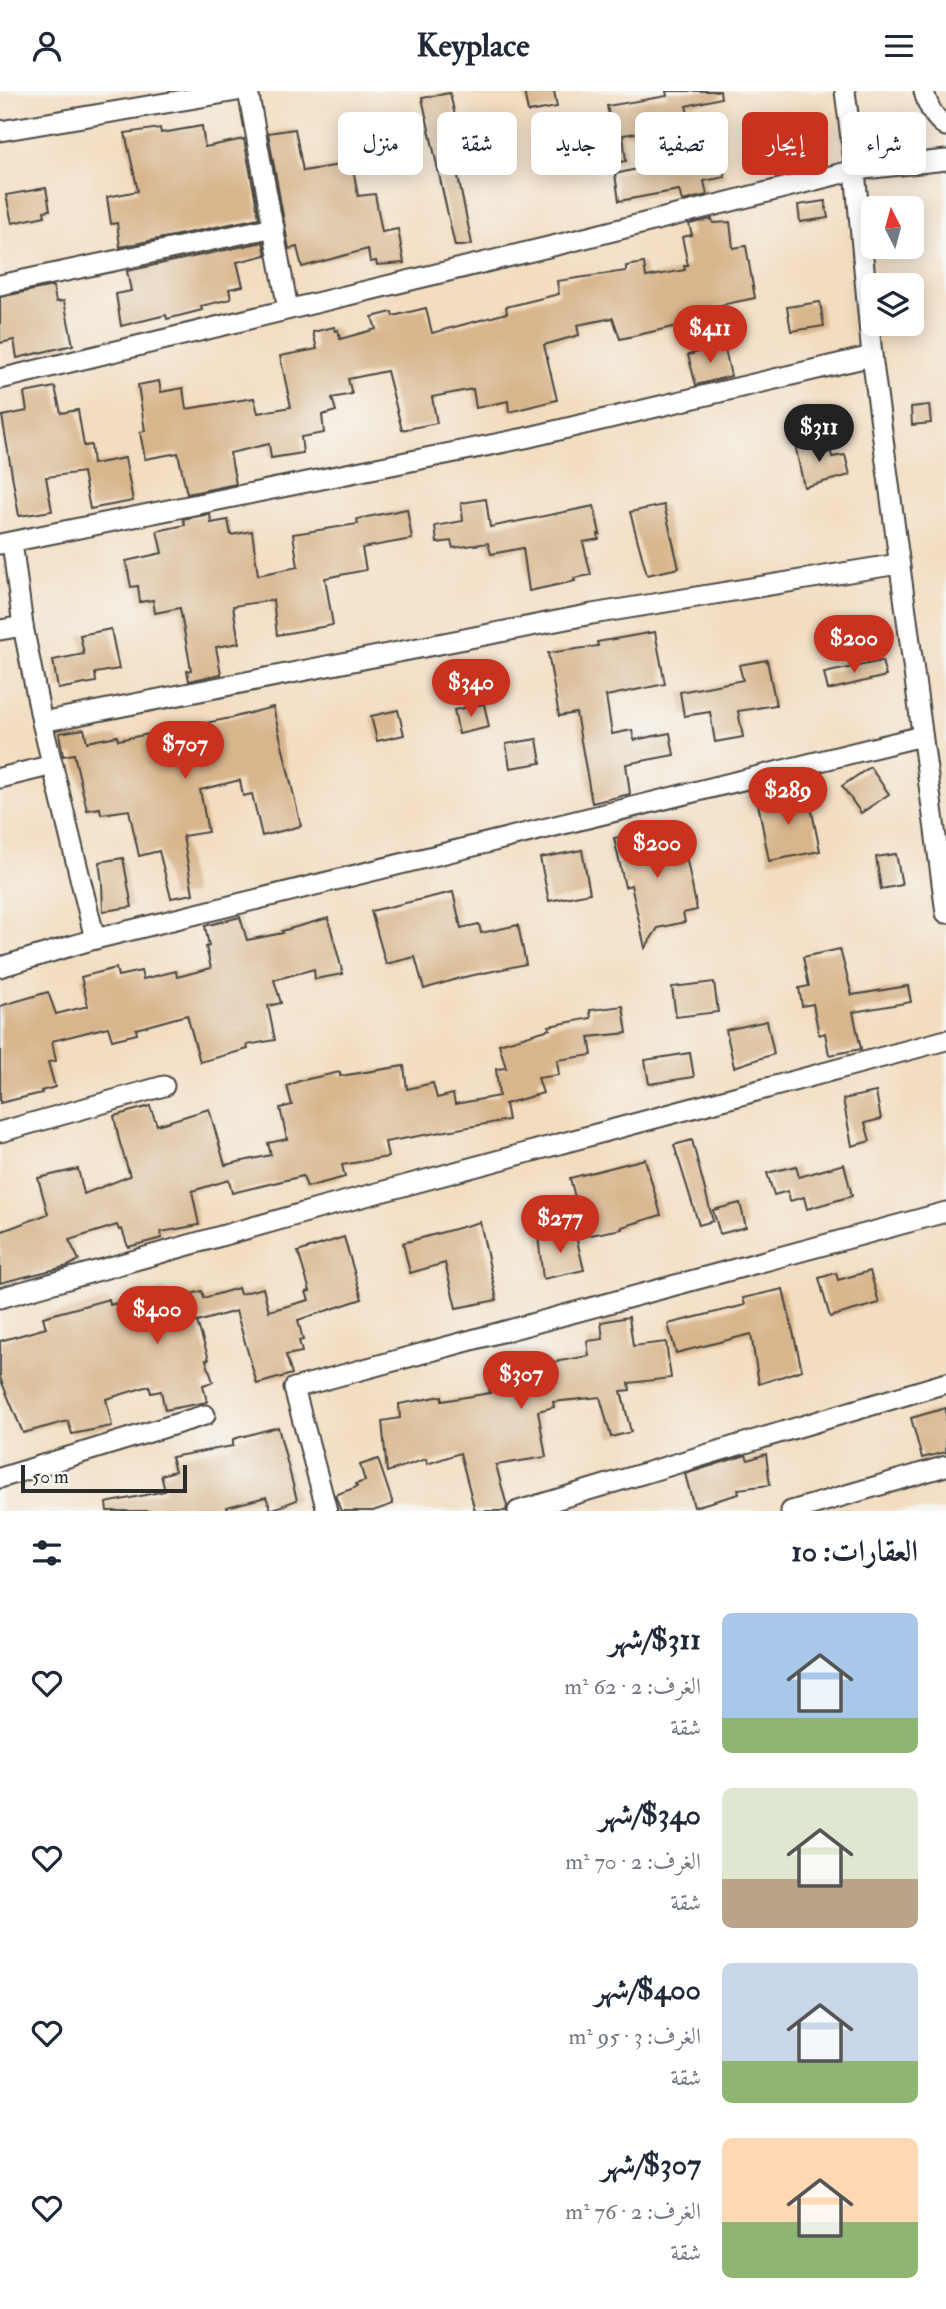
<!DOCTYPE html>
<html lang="ar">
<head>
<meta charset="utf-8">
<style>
	:root { --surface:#fff; --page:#f2f2f3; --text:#1f2937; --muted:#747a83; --accent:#c8321e }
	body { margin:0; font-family:"IM FELL Double Pica",Amiri,serif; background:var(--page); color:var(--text); direction:rtl; height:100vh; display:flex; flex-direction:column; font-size:26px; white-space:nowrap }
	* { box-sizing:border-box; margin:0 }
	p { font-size:23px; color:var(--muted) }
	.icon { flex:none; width:38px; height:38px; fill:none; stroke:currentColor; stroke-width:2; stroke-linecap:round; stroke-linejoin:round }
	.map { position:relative; height:1420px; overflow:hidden; direction:ltr }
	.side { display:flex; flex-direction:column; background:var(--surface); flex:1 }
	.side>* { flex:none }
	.top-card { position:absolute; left:21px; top:21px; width:905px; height:63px; direction:rtl; display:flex; gap:14px }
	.needle { width:46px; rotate:354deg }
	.fabs { position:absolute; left:861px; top:105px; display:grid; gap:14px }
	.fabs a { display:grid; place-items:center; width:63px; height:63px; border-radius:10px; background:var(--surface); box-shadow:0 4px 18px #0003; font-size:35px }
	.scale { position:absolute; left:21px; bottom:18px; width:166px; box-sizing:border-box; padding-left:7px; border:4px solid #2b2b2b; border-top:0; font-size:19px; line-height:24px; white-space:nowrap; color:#2b2b2b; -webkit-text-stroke:5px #f6f6f2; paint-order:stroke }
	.price { position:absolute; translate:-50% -60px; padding:0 16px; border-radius:24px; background:var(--accent); color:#fff; font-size:23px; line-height:46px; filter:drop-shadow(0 2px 4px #0008) }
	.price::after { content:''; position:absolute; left:50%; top:42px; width:21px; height:16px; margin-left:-10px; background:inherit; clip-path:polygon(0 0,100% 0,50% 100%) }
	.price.active { background:#222; color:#fff }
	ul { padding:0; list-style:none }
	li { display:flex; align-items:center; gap:21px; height:175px; padding:0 28px }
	li span { display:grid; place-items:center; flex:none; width:196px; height:140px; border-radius:10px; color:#555 }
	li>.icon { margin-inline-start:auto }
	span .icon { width:84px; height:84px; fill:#fffc; stroke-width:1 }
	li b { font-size:30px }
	h2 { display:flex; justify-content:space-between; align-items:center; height:84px; padding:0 28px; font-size:30px }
	.tag { padding:0 24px; border-radius:10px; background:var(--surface); box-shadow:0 4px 18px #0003; font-size:24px; line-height:63px }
	.tag.active { background:var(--accent); color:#fff }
	header { display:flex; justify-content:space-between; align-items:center; height:91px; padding:0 28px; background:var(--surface); font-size:32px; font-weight:700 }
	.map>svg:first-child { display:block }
	.building { fill:#d8b68d }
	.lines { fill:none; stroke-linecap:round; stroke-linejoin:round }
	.street-casing { stroke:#494642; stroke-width:23 }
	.street { stroke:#fff; stroke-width:19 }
</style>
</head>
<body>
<header><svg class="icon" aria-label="menu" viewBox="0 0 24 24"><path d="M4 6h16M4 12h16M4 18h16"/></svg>Keyplace<svg class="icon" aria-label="person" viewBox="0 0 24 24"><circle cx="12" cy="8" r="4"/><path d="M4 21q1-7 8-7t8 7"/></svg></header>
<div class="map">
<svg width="946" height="1420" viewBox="0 0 946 1420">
	<rect width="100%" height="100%" fill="#f6f6f2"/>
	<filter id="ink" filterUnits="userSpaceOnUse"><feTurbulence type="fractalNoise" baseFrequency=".0143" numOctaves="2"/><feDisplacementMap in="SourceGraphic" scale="14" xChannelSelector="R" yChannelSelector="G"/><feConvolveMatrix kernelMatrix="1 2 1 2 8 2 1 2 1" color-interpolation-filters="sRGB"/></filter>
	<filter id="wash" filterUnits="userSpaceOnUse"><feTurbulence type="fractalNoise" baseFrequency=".00686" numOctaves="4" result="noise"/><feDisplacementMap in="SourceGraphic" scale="28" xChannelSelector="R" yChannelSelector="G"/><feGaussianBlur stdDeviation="1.57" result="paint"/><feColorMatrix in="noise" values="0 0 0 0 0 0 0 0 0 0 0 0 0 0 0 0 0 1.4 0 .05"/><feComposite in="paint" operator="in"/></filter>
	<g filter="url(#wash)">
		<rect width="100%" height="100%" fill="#f3ddc1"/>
		<g id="blocks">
			<g class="building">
				<path d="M524,0h30l3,16 -29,5z"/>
				<path d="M666,0h54l1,7 -35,8 10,37 20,-4 9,38 -21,4 3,14 -25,6 -3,-11 -60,11 -4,-27 52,-12 -7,-33 -37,6 3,26 -52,10 -3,-21 5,-1 -5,-23 39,-7 -3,-13 60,-10z"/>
				<path d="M450,2l7,32 -8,2 3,35h3l17,82 -9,2h-8l-33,-148z"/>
				<path d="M202,35l3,21 39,-8 15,79 -139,29 -3,-24 -6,1 -4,-27 31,-6 -13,-58 35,-5 1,5z"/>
				<path d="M295,38l8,42 49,-8 6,33 17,-2 7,38 16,-3 6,34 -27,2 -1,-4 -6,1 -2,-13 -66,18 -5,-20 -8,2 -21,-116z"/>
				<path d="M46,97l4,22 -6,1 1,5 -33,7 -6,-28z"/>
				<path d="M825,110l3,17 -28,4 -2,-17z"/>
				<path d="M712,128l1,4 17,-1 3,26 13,-2 9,52 -39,8 1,11 -97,22 -7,-21 -36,7 2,10 -35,10 13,55 -48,12 -1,-11 -32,7 -3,-19 -41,8 5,26 -35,7 -15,-59 -39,8 4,15 -20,4 4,13 -14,4 2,18 -23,4 2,16 -32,5 -2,-14 -39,9 6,31 -49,10 -9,-41 -33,6 -5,-27 5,-1 -7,-46 21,-4 2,11 22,-4 3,21 68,-11 4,15 33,-6 -11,-51 37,-7 -4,-17 21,-5 1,4 3,-1 2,9 36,-10 -4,-12 20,-5 1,4 33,-8 6,25 75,-20 -1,-6 53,-13 -2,-13 69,-10v-5l18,-3 2,14 39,-7 -1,-4 4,-1 -6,-28 10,-2 -3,-11z"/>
				<path d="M263,151l3,13 -29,7 6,24 -14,3 2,10 -30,7 1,4 -35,9 -1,-4 -45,11 -5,-32 15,-3 -4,-20z"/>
				<path d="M53,195l3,16 8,-1 9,44 -56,13 -3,-18 -14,3v-46z"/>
				<path d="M820,211l4,24 -33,5 -4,-24z"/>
				<path d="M722,254v4h3l6,27 -35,9 -8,-30z"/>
				<path d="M55,296l6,26 17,-3 6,36 7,-1 2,19 32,-6 8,43 -43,8 -7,-37 -37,5 6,34 -33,5 -17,-100 25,-5 -3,-18z"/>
				<path d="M929,314l2,18 -19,2 -1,-18z"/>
				<path d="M819,347l4,16 8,-2 1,5 13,-2 5,20 -46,12 -9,-43z"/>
				<path d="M486,408l4,28 104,-21 6,28h-2l1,5 -16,3 8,33 -17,3 1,3 -46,10 -6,-43 -32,6 -3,-11 -35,5 -2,-7 -14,2 -2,-17 28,-5 -2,-18z"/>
				<path d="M664,414l15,63 -32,7 -17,-63z"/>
				<path d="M407,418l5,30 -50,9 4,22 -41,8 8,47 -56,10 -4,-35 -40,6 6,37 -23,4 5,27 -32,7 -2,-10 4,-1 -11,-62 -25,5 -2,-13 -13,2 -2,-16 -7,1 -5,-26 36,-8 -5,-22 28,-6 -2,-6 27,-5 1,9 17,-3 3,15 21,-4 6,44 40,-8 -5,-33 65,-10 -1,-5z"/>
				<path d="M111,538l8,40 -24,4 1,9 -38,7 -5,-29 31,-6 -4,-19z"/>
				<path d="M655,541l10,52 -59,12 6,38 20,-4 2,10 36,-7 4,22 -48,9 4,30 -38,9 -16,-90 -17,3 -11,-63 50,-7 -1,-4z"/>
				<path d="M767,569l9,45 -38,6 5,26 -28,5 -5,-30 -26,4 -4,-24 63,-12 -4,-15z"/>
				<path d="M882,570l4,15 -58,14 -4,-17z"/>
				<path d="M484,613l5,23 -30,7 -5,-24z"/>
				<path d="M273,616l28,119 -39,10 -10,-42 -9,2 -3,-16 -40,10 8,42 -25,4 10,58 -22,4 -12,-47 -20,5 -10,-46 -28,4 -1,-6 -13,2 -13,-56 -11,2 -4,-23 25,-4 3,13 30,-6 1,4 113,-22z"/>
				<path d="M398,619l6,25 -27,6 -6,-25z"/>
				<path d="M537,648l4,24 -31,5 -4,-24z"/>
				<path d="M870,676l19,27 -28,19 -19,-27z"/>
				<path d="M786,702l2,8 21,-4 11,54 -51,10 -12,-63z"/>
				<path d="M639,742l2,9 36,-9 2,9 4,-1 14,69 -14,3 2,9 -27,6 -13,20 -14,-63 -6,2 -11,-49z"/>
				<path d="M582,759l8,43 -41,8 -9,-43z"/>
				<path d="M896,763l6,31 -21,4 -5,-32z"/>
				<path d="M123,767l9,49 -29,4 -1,-29 -3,-20z"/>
				<path d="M453,801l8,36 18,-4 2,9 37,-8 8,39 -66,14 -36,11 -9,-32 -29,7 -15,-53z"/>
				<path d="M240,826l7,23 36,-7 -1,-2 46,-13 15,56 -28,5 -1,-10 -40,11 7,23 -13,3 7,34 -28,5 1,4 -48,13 -13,-47 -51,14 1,5 -25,6 -4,-13 -56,14 4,20 -8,1 7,25 -14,4 1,2 -42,10v-97l48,-14 8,22 32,-8 -7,-29 35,-9 2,8 23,-5 2,8 33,-8 1,6 34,-9 -5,-21 3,-1 -4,-20z"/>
				<path d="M840,858l12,46 56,-9 3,16 -58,10 8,37 -32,6 -4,-22 -6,2 -6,-31 -11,2 -3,-18 10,-2 -6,-29z"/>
				<path d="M714,891l4,30 -42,5 -4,-30z"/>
				<path d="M623,915l4,27 -38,4 3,18 -35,5 2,15 -21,3 5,15 -38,11 3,16 -123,22 3,15 -46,8 3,12 -38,10 -4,-11 -71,17 -3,-13 -37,11 7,34 -38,7 1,6 -34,9 -6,-18 -3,1 -2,-5 -48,15 10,20 -11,6 -68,17v-51l48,-18 -10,-36 40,-9 6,25 46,-18 -11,-36 -5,-24 36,-10 7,19 52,-16 16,56 46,-10 -3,-12 19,-4 -7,-31 12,-3 -5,-19 12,-5 41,-9v4l64,-10 3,23 26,-6 4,15 16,-4 2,10 44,-8 -3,-27 10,-1 -7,-24 51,-15 -1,-3 42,-8 -1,-8z"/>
				<path d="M767,930l7,33 -40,13 -8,-37z"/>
				<path d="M690,962l4,24 -45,7 -4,-24z"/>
				<path d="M876,1001l5,27 -16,4 5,18 -18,5 -9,-47z"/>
				<path d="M692,1049l21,81 -14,4 -25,-80z"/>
				<path d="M645,1068l16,56 -39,12v2l-37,7 -15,-58z"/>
				<path d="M844,1073l8,32 -45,13 -3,-12 -14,4 -2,-10 -14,4 -7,-22 29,-7 3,11z"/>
				<path d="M740,1112l6,24 -26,7 -7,-24z"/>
				<path d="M480,1131l17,78 -41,8 -11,-45 -35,10 -7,-30z"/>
				<path d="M575,1141l9,38 -41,9 -5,-43z"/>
				<path d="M344,1146l18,62 -64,21 5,20 -4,1 3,11 -16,3 6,19 -35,10 -21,-73 -39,11 12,37 -3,1 7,22 -10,3 4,17 -42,8 -4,-19 -10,2 -2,-7 -43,13 6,27 -40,8 -4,-13 -45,12 -23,-55v-37l46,-13 -3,-11 66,-18 1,6 56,-16 3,11 33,-9 2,7 34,-10 2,6 23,-6 6,23 40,-11 -3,-8 4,-1 -12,-39z"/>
				<path d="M870,1180l9,32 -49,14 -11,-39 17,-5 2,7z"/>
				<path d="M783,1198l19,81 -43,14 -8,-50 -75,19 -8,-29 77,-19 -2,-7z"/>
				<path d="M629,1226l4,29 33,-4 5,36 -42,5 1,7 -9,1 10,41 -20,5 -11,-40 -47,5 1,5 -16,4 8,46 -50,8 11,41 -1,5h-31l-15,-58 -33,11 -1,-5 -39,13 -5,-51 18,-3 -1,-14 43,-8v5l48,-8 -2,-10 21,-5 -2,-8 82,-14 -2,-15 16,-2 -2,-17z"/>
				<path d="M946,1317v44l-24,6 -11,-40z"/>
				<path d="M278,1336l19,73 -26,10 -5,-13 -39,10 1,4h-121l-1,-8 59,-12 -4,-16 14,-4 -4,-14 62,-11v-7z"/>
				<path d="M766,1363l4,31 -32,4 1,5 -45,13 -9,-33 61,-19 2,5z"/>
				<path d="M378,1368l15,45 -20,7h-32l-6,-16 22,-8 -1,-3 9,-3 -5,-16z"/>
			</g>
		</g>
	</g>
	<g filter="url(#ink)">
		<use href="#blocks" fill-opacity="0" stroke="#494642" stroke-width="2"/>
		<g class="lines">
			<g class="street-casing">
				<g id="street">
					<path d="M248,0l40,218"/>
					<path d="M845,0l10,79 17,186 74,557"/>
					<path d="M924,0c3,13 10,28 22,35"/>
					<path d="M0,40l237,-40"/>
					<path d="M0,194l274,-58"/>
					<path d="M0,288l565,-136 290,-73 91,-10"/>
					<path d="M12,451l11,84 19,96 53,217"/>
					<path d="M0,453l525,-106 347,-82"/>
					<path d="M0,539l23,-4"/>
					<path d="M42,631l550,-108 306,-50"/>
					<path d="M0,687l53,-13"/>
					<path d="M0,876l95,-28 827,-203"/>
					<path d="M0,1041l164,-46"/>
					<path d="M0,1207l321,-90 625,-168"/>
					<path d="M0,1387l205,-63"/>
					<path d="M327,1420l-33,-123 652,-176"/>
					<path d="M518,1420l428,-128"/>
					<path d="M791,1420l155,-45"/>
				</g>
			</g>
			<use href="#street" class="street"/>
		</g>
	</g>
</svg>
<div class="fabs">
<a><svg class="needle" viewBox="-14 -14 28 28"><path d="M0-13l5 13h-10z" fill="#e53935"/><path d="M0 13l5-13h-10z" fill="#747a83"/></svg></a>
<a><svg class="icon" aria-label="layers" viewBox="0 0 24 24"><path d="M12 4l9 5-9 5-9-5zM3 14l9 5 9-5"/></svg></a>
</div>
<div class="scale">50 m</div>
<b class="price" style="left:710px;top:274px">$411</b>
<b class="price active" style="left:819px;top:373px">$311</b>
<b class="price" style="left:854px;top:584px">$200</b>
<b class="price" style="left:471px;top:628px">$340</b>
<b class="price" style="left:185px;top:690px">$707</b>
<b class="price" style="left:788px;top:736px">$289</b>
<b class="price" style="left:657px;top:789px">$200</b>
<b class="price" style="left:560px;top:1164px">$277</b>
<b class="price" style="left:157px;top:1255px">$400</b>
<b class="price" style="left:521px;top:1320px">$307</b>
<div class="top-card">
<a class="tag">شراء</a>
<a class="tag active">إيجار</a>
<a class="tag">تصفية</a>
<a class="tag">جديد</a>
<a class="tag">شقة</a>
<a class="tag">منزل</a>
</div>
</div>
<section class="side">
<h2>العقارات: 10<svg class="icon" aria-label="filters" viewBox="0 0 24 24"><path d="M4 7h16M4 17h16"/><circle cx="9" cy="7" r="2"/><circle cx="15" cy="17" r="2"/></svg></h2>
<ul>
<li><span style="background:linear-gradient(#a9c7e8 75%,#8fb573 0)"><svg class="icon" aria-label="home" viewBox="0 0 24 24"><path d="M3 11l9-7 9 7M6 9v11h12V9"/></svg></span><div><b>$311/شهر</b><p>الغرف: 2 · 62 m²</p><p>شقة</p></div><svg class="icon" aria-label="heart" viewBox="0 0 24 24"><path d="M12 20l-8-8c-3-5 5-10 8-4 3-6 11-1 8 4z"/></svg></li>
<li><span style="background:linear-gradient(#dfe7d0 65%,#b9a48a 0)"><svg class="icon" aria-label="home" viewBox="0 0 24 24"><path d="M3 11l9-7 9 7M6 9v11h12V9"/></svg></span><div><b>$340/شهر</b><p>الغرف: 2 · 70 m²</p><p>شقة</p></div><svg class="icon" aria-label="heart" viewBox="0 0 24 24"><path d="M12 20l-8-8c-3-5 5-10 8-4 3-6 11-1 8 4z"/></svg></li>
<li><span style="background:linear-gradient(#c9d6e8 70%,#8fb573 0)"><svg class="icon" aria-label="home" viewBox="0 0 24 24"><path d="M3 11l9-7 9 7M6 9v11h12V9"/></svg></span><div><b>$400/شهر</b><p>الغرف: 3 · 95 m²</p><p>شقة</p></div><svg class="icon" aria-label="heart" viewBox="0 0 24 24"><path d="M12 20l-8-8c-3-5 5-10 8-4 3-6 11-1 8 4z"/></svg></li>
<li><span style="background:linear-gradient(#ffd9b3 60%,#8fb573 0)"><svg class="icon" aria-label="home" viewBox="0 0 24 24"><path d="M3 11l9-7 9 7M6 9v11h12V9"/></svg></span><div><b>$307/شهر</b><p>الغرف: 2 · 76 m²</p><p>شقة</p></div><svg class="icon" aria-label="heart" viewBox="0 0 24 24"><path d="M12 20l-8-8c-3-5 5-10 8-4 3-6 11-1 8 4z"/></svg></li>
</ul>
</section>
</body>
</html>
